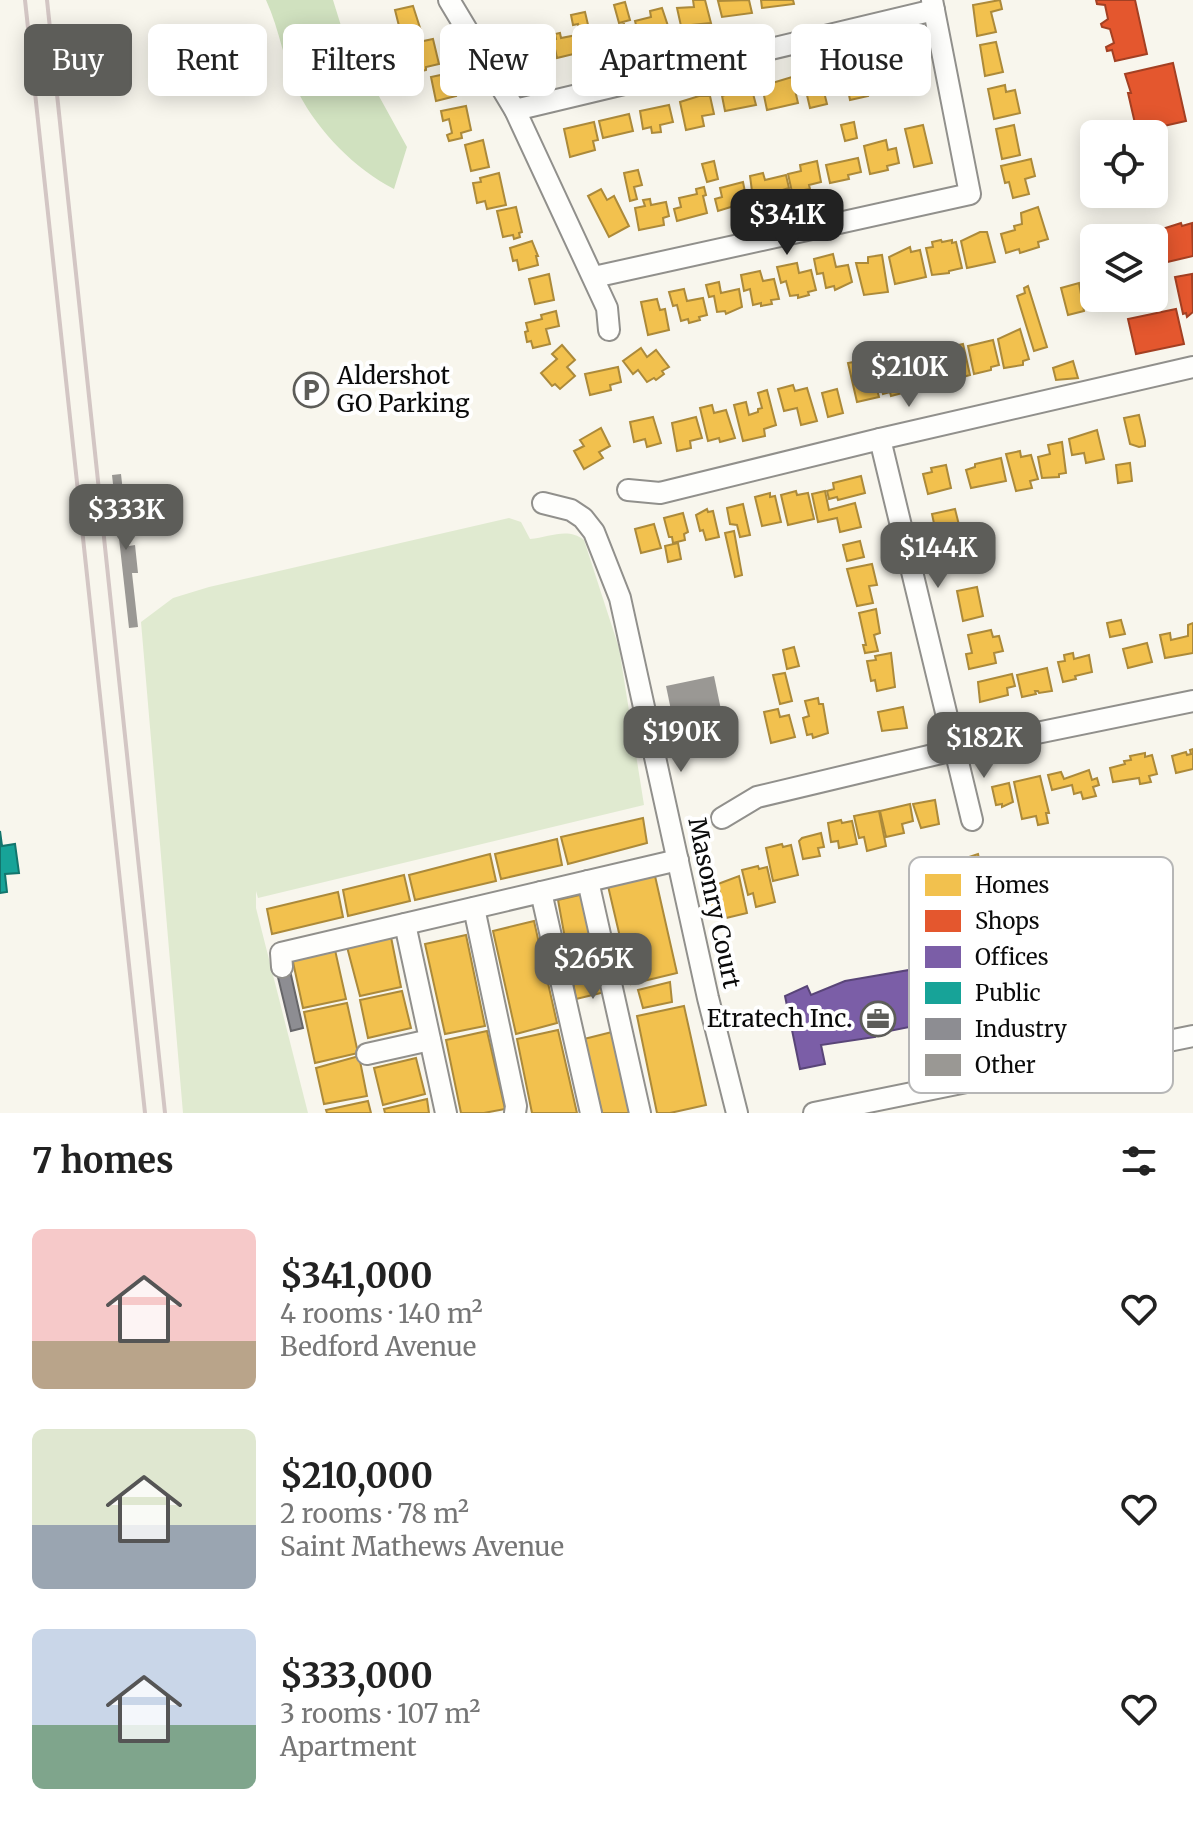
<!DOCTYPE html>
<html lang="en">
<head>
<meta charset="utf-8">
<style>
	:root { --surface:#fff; --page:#f2f2f2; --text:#222; --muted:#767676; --accent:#5d5d59 }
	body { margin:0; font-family:Merriweather,serif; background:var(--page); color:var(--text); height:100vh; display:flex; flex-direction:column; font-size:30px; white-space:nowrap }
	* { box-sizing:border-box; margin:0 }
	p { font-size:26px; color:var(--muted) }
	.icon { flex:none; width:44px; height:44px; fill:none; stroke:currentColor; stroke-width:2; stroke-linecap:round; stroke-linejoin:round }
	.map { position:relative; height:1113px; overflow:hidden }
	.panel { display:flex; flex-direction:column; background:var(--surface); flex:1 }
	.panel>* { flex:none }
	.top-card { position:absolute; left:24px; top:24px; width:1146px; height:72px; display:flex; gap:16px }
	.controls { position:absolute; left:1080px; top:120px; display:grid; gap:16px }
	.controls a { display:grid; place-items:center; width:88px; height:88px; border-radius:12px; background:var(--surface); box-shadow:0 4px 20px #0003; font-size:40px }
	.price { position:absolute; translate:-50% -68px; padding:0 18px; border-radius:16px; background:var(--accent); color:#fff; font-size:26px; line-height:52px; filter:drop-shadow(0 2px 4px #0008) }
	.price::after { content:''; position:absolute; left:50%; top:48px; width:24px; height:18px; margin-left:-12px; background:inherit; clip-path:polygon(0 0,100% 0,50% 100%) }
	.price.current { background:#222; color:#fff }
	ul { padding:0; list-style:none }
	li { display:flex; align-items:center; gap:24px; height:200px; padding:0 32px }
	li span { display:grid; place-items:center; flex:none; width:224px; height:160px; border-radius:12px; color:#555 }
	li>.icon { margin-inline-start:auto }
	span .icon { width:96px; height:96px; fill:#fffc; stroke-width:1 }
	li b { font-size:34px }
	h2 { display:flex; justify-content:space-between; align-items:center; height:96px; padding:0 32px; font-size:34px }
	.chip { padding:0 28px; border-radius:12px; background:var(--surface); box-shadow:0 4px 20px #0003; font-size:28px; line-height:72px }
	.chip.current { background:var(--accent); color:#fff }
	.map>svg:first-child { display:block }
	.green { fill:#e0ead0 }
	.forest { fill:#d0e1bf }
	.homes { fill:#f2c14e; stroke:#ac8a3a; stroke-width:2 }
	.shops { fill:#e4572e; stroke:#a34023; stroke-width:2 }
	.offices { fill:#7b5ea7; stroke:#594578; stroke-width:2 }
	.public { fill:#17a398; stroke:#13756d; stroke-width:2 }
	.industry { fill:#8d8d92; stroke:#666669; stroke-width:2 }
	.building { fill:#9a9894 }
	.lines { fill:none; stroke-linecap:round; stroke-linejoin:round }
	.minor-casing { stroke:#91908c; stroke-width:24 }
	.minor { stroke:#fefefc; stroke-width:20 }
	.rail { stroke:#d3c6c4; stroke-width:4 }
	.labels { text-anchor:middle; stroke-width:8; stroke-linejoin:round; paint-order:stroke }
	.poi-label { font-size:24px; fill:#0a0a0a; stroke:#fff; text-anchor:start }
	.street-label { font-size:24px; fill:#0a0a0a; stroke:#fff }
	.key { fill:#fff; stroke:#b6b6b6; stroke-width:2 }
	.key-label { font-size:22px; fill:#0a0a0a }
</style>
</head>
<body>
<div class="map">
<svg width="1193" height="1113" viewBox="0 0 1193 1113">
	<rect width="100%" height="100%" fill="#f8f6ed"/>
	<path class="green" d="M509,518l12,4 9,17c20,-2 38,-12 54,1l35,108 25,157 -386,93 -2,-7v17l52,205h-125l-42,-491 32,-24 36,-11z"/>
	<path class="forest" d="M266,0h67l9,29 65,118 -13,42c-39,-20 -75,-57 -95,-95 -15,-29 -19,-64 -33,-94z"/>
	<g class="homes">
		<path d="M693,0h12l6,23 -30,3 -4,-18 17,-1z"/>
		<path d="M749,0l3,13 -30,4 -4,-16z"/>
		<path d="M761,0h32l1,4 -32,4z"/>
		<path d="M1000,0l2,9 -11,3 5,20 -19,4 -4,-31z"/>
		<path d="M625,2l5,18 -11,3 -5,-18z"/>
		<path d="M413,6l9,28 -20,4 -7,-28z"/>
		<path d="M662,8l8,24 -31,5 -4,-16 16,-4 -1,-6z"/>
		<path d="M585,12l4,17 -10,2 -1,-7 -5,1 -2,-10z"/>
		<path d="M624,24l3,17 -29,7 -1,-6 -4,1 -2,-9 3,-3z"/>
		<path d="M537,33l6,28 -18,4 -6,-28z"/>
		<path d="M560,33l1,5 21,-4 4,17 -29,7 -4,-18 3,-1 -1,-5z"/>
		<path d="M433,39l6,25 -13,3v3l-4,1 -8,-28z"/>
		<path d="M996,42l7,30 -18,4 -5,-31z"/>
		<path d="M905,50l8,32 -18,4 -8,-31z"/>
		<path d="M874,59l3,15 -13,3 4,19 -18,4 -6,-30 12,-3 -1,-4z"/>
		<path d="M837,65l4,18 -18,5 4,16 -17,4 -7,-30 12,-3 -1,-4z"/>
		<path d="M450,73l6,23 -20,5 -5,-24z"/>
		<path d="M792,77l6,26 -31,7 -5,-24z"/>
		<path d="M1005,85l1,7 9,-2 5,23 -26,6 -6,-30z"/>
		<path d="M751,86l5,19 -31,6 -3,-15z"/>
		<path d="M699,96h11l4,18 -12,2 2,10 -18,4 -6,-28z"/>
		<path d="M669,105l4,17 -13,3 1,7 -9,1 -1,-6 -8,2 -3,-18z"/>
		<path d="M466,106l5,24 -10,3 1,5 -13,3 -2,-6 5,-2 -3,-14 -6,2 -2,-10z"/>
		<path d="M629,114l4,17 -30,7 -4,-17z"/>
		<path d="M594,122l4,18 -5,1 2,9 -25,7 -6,-28z"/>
		<path d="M854,122l3,16 -12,3 -4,-16z"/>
		<path d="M923,125l9,38 -18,4 -9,-38z"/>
		<path d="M1014,125l6,30 -18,4 -6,-30z"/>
		<path d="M483,140l6,27 -18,4 -6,-26z"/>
		<path d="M886,140l2,10 8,-2 3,15 -12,3 1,4 -18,4 -6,-28z"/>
		<path d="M858,158l3,14 -13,3 1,4 -19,4 -4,-18z"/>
		<path d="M1031,159l4,17 -10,3 4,15 -16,4 -4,-16 -4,1 -4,-17z"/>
		<path d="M714,161l4,18 -11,3 -5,-18z"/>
		<path d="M817,161l4,21 -12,3 1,4 -18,3 -4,-18 13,-3 -1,-6z"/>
		<path d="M638,170l4,15 -8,2 3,12 -7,2 -6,-28z"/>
		<path d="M499,173l7,32 -19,4 -2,-8 -8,2 -4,-20 8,-1 -1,-4z"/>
		<path d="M763,173l2,7 21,-5 3,13 -36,11 -3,-23z"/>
		<path d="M743,182l4,20 -29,9 -3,-12 7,-2 -2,-9z"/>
		<path d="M704,187l2,8 -3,1 4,17 -30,8 -3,-12 7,-2 -2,-9 18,-4 -1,-5z"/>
		<path d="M601,189l6,11 7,-4 15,30 -20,11 -21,-41z"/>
		<path d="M650,199l1,6 15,-3 3,14 -6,2 1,7 -25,5 -4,-22 10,-2 -2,-6z"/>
		<path d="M516,207l6,25 -3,1 1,4 -6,2 -1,-4 -10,2 -6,-26z"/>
		<path d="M1038,207l10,32 -10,3 1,5 -19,6 -1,-4 -13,4 -5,-19 14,-4 -1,-4 8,-2 -1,-11z"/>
		<path d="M980,232h7l8,30 -28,6 -6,-27z"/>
		<path d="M941,240l1,2 10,-2v3l4,-1 6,26 -13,3v2l-17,2 -6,-27 7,-1 -1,-5z"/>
		<path d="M532,241l6,15h-2l2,9 -19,5 -2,-10 -4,1 -3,-13z"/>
		<path d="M910,247l1,5 9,-2 6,27 -31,7 -6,-27z"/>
		<path d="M833,254l3,13 12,-2 4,17 -17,8 -1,-4 -8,2 -3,-15 -6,1 -3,-15z"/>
		<path d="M882,255l6,37 -24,3 -8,-32h12v-6z"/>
		<path d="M797,263l2,10 12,-3 5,20 -8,2 1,3 -11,3v-3l-8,1 -4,-15 -5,2 -4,-16z"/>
		<path d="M760,271l3,10 11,-2 5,20 -8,1 1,4 -11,2v-3l-8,2 -3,-16 -6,2 -3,-16z"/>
		<path d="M549,274l5,26 -19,4 -6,-25z"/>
		<path d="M719,282l2,11 18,-4 3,18 -16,7 -1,-3 -8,1 -3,-16 -5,1 -3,-12z"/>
		<path d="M1079,283l5,28 -16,4 -7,-27z"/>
		<path d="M1028,286l19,61 -13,4 -17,-55 8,-3 -1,-5z"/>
		<path d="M684,289l3,12 16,-3 4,17 -8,2 1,3 -11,3 -1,-4 -7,2 -4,-16 -4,1 -4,-14z"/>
		<path d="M657,299l3,11 5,-1 4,21 -21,5 -7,-33z"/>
		<path d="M556,311l3,15 -13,3 4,15 -17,4 -2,-7 -4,1 -2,-10 3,-1 -2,-8 16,-4 -1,-4z"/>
		<path d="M1020,329l9,30 -6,2v4l-19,3 -6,-29z"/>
		<path d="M993,340l6,25 -8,2v3l-17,4 -6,-28z"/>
		<path d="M963,344l7,31 -25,7 -8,-32z"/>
		<path d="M562,345l13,15 -8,7 8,9 -15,13 -5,-5 -3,2 -11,-13 16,-14 -5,-5z"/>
		<path d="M641,348l6,9 9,-7 13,17 -7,4 2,3 -8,6 -2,-2 -7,4 -9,-12 -5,4 -10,-13z"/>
		<path d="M931,349l7,35 -12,2 -1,-3 -13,4 -4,-32z"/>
		<path d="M902,359l8,32 -19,5 -1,-4 -7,2 -7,-29z"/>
		<path d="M859,361l2,9 10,-3 8,30 -22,5 -9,-39z"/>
		<path d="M1073,361l5,17 -22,2 -3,-12z"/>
		<path d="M618,367l3,15 -11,3 1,5 -21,5 -5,-21z"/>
		<path d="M793,385l2,6 12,-3 10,33 -16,4 -4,-17 -13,3 -6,-22z"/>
		<path d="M837,389l6,24 -15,4 -6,-24z"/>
		<path d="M767,390l9,35 -12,4 1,7 -22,5 -9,-36 12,-3 3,13 9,-3v-3l4,-1 -4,-15z"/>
		<path d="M712,405l2,8 12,-3 9,28 -15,4 -1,-4 -11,3 -8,-33z"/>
		<path d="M1139,415l6,26v5l-6,1 -9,-3 -6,-26z"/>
		<path d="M653,417l8,26 -14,4 -2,-8 -11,3 -4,-20z"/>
		<path d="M696,417l6,21 -12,3 1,7 -14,3 -5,-28z"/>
		<path d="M601,428l9,18 -11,6 4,6 -19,11 -10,-18 10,-5 -4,-6z"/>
		<path d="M1097,430l7,29 -18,4 -2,-10 -12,2 -3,-16z"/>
		<path d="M1062,442l4,31 -7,1v3l-17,1 -4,-21 12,-3 -2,-9z"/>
		<path d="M1020,451l1,6 10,-2 7,24 -8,2 2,7 -16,3 -10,-37z"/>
		<path d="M1001,458l5,23 -35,7 -5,-18 9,-3v-3z"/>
		<path d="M1130,463l2,18 -14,2 -2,-18z"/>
		<path d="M946,465l5,23 -23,6 -5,-20 9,-2 -1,-4z"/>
		<path d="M861,476l4,17 -27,7 -1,-3 -8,2 -2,-8 7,-2 -1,-6z"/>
		<path d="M796,491l1,4 11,-2 6,26 -26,6 -7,-30z"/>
		<path d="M825,491l4,19 26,-7 6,24 -21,5 -3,-14 -19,4 -6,-28z"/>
		<path d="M770,493v4l5,-1 6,26 -19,4 -7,-29z"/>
		<path d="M743,504l7,31 -10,2 -3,-12 -7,-1 -3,-16z"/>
		<path d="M707,509l1,3 5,-1 6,26 -13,3 -3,-10 -3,1 -4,-16z"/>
		<path d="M955,509l6,24 -24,5 -5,-24z"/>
		<path d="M683,513l5,19 -4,2 1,6 -12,3 -1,-6h-3l-5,-19z"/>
		<path d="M654,524l7,24 -20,5 -6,-24z"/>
		<path d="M734,531l8,44 -7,2 -10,-44z"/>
		<path d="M860,541l4,16 -17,4 -4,-16z"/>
		<path d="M678,543l3,16 -13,3 -3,-16z"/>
		<path d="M977,545l4,19 -27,6 -4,-19z"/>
		<path d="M872,564l5,21 -8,1 4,17 -16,3 -10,-37z"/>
		<path d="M977,587l6,29 -20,5 -6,-30z"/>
		<path d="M876,609l4,24 -6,2 4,16 -13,2 -2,-8h3l-7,-32z"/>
		<path d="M1121,620l4,14 -15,3 -3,-14z"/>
		<path d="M1193,623v30l-28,5 -5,-23 10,-2 1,7 17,-4v-11z"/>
		<path d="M991,630l2,7 6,-1 4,15 -9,2 2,10 -27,6 -3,-15 6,-1 -4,-18z"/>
		<path d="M1147,643l5,19 -24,6 -5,-19z"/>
		<path d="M794,647l5,19 -12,3 -4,-19z"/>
		<path d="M891,653l4,34 -18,4 -2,-11 -4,1 -4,-20 9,-1 -1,-4z"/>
		<path d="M1073,653l1,6 15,-4 3,17 -17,4 1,3 -13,3 -5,-20 7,-1 -1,-6z"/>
		<path d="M1047,668l5,23 -13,2 -1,-2h-3l1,3 -14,3 -5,-22z"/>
		<path d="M785,673l7,28 -12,3 -7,-29z"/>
		<path d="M1012,674l3,12 -8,2 1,7 -28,7 -2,-20z"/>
		<path d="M818,698l1,6h4l5,29 -15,5 -1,-4 -5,1 -4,-17 6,-2 -4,-15z"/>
		<path d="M903,707l4,21 -25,3 -4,-19z"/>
		<path d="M778,709l2,8 9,-2 6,22 -24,6 -7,-31z"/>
		<path d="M1193,749v20l-17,4 -4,-17 14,-4 1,3 4,-1 -1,-4z"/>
		<path d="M1145,753v4l7,-2 5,19 -8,2 2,6 -11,2 -1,-6 -26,4 -3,-14 15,-4 -1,-3 7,-1 -1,-4z"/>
		<path d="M1089,770l3,10 5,-2 2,7 -6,2 3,9 -13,3 -2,-7 -7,2 -2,-9 -20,5 -4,-15 13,-3 3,7z"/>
		<path d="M1040,776l9,37h-3l2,10 -10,2 -2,-9 -14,3 -8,-37z"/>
		<path d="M1009,783l4,19 -11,5v-3l-6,1 -4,-18z"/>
		<path d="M935,800l4,24 -18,4 -8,-24z"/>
		<path d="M910,804l3,17 -11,3 2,9 -18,4 -6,-26z"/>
		<path d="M879,811l7,35 -19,5 -3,-14 -5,1 -5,-22z"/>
		<path d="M643,818l4,25 -79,21 -7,-27z"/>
		<path d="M841,820l1,3 10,-2 5,23 -18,4 -1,-7 -7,1 -3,-19z"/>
		<path d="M821,833l3,14 -6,1 2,8 -17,3 -4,-18 3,-3z"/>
		<path d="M557,839l5,26 -61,14 -6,-25z"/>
		<path d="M782,844l1,3 8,-2 7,30 -25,6 -7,-33z"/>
		<path d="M490,854l6,27 -81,19 -6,-25z"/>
		<path d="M978,854l7,31 -19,4 -6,-29z"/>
		<path d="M758,866l1,3 8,-2 8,35 -19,5 -3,-14 -5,2 -6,-25z"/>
		<path d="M404,875l6,26 -62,15 -5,-26z"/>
		<path d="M655,876l22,97 -46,11 -23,-98z"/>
		<path d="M739,876l8,37 -21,5 -3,-10 -12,2 -3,-13 12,-3 -2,-10z"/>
		<path d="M338,892l5,25 -71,17 -5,-25z"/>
		<path d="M584,894l21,98 -29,7 -18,-99z"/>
		<path d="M534,921l23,102 -41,11 -23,-103z"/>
		<path d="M466,935l19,91 -40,8 -20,-90z"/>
		<path d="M391,937l10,50 -41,9 -13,-49z"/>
		<path d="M335,950l11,49 -43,9 -10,-46 2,-3z"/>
		<path d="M670,982l2,20 -29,6 -5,-18z"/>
		<path d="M402,991l9,37 -43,10 -8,-38z"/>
		<path d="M347,1003l11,50 -43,10 -11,-51z"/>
		<path d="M684,1006l22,99 -36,8h-13l-20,-97z"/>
		<path d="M558,1030l19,83h-45l-15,-74z"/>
		<path d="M487,1031l18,78 -21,4h-23l-15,-73z"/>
		<path d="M616,1031l17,82h-31l-18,-74z"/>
		<path d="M359,1056l8,40 -43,8 -8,-36z"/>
		<path d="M416,1058l9,36 -42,11 -9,-37z"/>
		<path d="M427,1099l2,14h-44l-1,-4z"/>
		<path d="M368,1101l3,12h-44l-1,-3z"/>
	</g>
	<g class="shops">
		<path d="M1096,0h39l12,54 -32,7 -3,-11 -5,1 -1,-4 8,-4 -4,-14 -8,-2 -1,-3 7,-5 -3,-14 -8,-1z"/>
		<path d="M1173,63l13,58 -49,11 -9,-39h3l-6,-19z"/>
		<path d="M1181,223l1,3 10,-3 1,33 -30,7 -10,-31z"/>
		<path d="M1192,274l1,38 -6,5 -1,-4 -3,1 -8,-37z"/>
		<path d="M1176,309l8,35 -48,10 -8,-35z"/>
	</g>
	<path class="offices" d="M1042,943l15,72 -24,5 -3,-10 -8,-6 -19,3 1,3 -35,4 -6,10 3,11 -31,6 -2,-8 -9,-9 -50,10 1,3 -54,8 4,19 -25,5 -15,-73 22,-10 4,9 34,-14 70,-12 1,4 4,-1 -1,-4 55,-13z"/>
	<path class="public" d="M0,831l2,15 13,-2 4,29 -14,1 2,18 -7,1z"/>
	<path class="industry" d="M289,966l14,62 -12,3 -15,-62z"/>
	<g class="building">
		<path d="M121,474l8,72 6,-1 3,28h-6l6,54 -9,1 -17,-153z"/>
		<path d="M714,676l11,53 -48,10 -11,-53z"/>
	</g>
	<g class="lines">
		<g class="minor-casing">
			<g id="minor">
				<path d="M449,0l66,110 92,198 2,22"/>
				<path d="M515,110l419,-100"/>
				<path d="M594,277l376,-83 -38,-194"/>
				<path d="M880,439l92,381"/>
				<path d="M628,490l32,3 220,-54 313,-72"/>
				<path d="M543,503l28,7 12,8 11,14 26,66 88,400 29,115"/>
				<path d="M722,818l35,-21 197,-47 239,-49"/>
				<path d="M588,881l52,232"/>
				<path d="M541,892l50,221"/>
				<path d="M474,908l42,198 -1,7"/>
				<path d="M405,924l41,189"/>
				<path d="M282,967l-1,-14 397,-93"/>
				<path d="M367,1054l63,-14"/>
				<path d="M814,1113l379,-77"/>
			</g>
		</g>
		<use href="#minor" class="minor"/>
		<g class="rail">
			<path d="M25,0l120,1113"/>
			<path d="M47,0l118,1113"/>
		</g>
	</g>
	<defs>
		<g id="parking-ring" transform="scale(1.8)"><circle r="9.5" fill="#fff" stroke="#5d5d59" stroke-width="1.5"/><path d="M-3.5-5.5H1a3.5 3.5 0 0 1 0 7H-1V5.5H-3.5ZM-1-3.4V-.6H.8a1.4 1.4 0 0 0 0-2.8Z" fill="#5d5d59"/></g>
		<g id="office-ring" transform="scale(1.8)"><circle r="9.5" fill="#fff" stroke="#5d5d59" stroke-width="1.5"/><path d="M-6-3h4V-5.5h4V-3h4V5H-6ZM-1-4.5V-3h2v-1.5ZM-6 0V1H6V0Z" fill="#5d5d59"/></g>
	</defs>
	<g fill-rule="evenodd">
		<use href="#parking-ring" x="311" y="390"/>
		<use href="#office-ring" x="878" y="1019"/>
	</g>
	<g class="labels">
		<g class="poi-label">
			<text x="337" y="384">Aldershot<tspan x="337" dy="28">GO Parking</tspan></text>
			<text x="852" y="1027" text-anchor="end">Etratech Inc.</text>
		</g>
		<g class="street-label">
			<text transform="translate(714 903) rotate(78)" y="8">Masonry Court</text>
		</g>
	</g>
	<rect x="909" y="857" width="264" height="236" rx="12" class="key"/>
	<rect x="925" y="874" width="36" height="22" fill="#f2c14e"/>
	<rect x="925" y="910" width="36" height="22" fill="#e4572e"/>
	<rect x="925" y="946" width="36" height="22" fill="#7b5ea7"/>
	<rect x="925" y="982" width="36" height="22" fill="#17a398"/>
	<rect x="925" y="1018" width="36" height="22" fill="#8d8d92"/>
	<rect x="925" y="1054" width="36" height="22" fill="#9a9894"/>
	<g class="key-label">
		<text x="975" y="893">Homes</text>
		<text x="975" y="929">Shops</text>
		<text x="975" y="965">Offices</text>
		<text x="975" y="1001">Public</text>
		<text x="975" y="1037">Industry</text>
		<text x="975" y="1073">Other</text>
	</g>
</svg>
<div class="controls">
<a><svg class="icon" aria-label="locate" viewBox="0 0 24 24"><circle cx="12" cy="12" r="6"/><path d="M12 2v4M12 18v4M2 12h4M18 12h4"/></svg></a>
<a><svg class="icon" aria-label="layers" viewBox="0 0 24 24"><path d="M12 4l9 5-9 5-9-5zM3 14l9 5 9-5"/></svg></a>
</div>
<b class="price current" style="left:787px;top:257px">$341K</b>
<b class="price" style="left:909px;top:409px">$210K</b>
<b class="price" style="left:126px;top:552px">$333K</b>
<b class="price" style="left:938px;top:590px">$144K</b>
<b class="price" style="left:681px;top:774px">$190K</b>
<b class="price" style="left:984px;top:780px">$182K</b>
<b class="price" style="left:593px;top:1001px">$265K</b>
<div class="top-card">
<a class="chip current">Buy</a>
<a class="chip">Rent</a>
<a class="chip">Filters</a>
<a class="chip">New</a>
<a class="chip">Apartment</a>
<a class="chip">House</a>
</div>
</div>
<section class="panel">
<h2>7 homes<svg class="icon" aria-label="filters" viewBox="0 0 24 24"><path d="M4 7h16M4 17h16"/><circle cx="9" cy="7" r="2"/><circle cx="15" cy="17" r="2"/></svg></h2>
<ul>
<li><span style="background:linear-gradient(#f6c9c9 70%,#b9a48a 0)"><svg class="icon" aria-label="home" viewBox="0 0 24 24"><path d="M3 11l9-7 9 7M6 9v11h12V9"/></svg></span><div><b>$341,000</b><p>4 rooms · 140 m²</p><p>Bedford Avenue</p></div><svg class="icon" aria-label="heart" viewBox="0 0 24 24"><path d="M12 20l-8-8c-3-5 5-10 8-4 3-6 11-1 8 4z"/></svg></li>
<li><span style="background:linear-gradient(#dfe7d0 60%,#9aa5b1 0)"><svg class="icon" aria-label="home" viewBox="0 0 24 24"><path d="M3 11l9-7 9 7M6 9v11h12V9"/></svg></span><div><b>$210,000</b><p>2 rooms · 78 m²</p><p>Saint Mathews Avenue</p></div><svg class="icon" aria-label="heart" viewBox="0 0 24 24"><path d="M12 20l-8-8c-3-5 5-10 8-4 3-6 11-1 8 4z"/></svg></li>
<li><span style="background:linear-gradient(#c9d6e8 60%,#7fa58c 0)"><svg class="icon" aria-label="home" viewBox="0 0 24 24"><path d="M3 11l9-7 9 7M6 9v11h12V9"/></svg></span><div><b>$333,000</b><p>3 rooms · 107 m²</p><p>Apartment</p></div><svg class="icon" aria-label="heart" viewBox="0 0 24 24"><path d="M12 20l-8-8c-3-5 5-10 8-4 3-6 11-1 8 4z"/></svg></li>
</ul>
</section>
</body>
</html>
